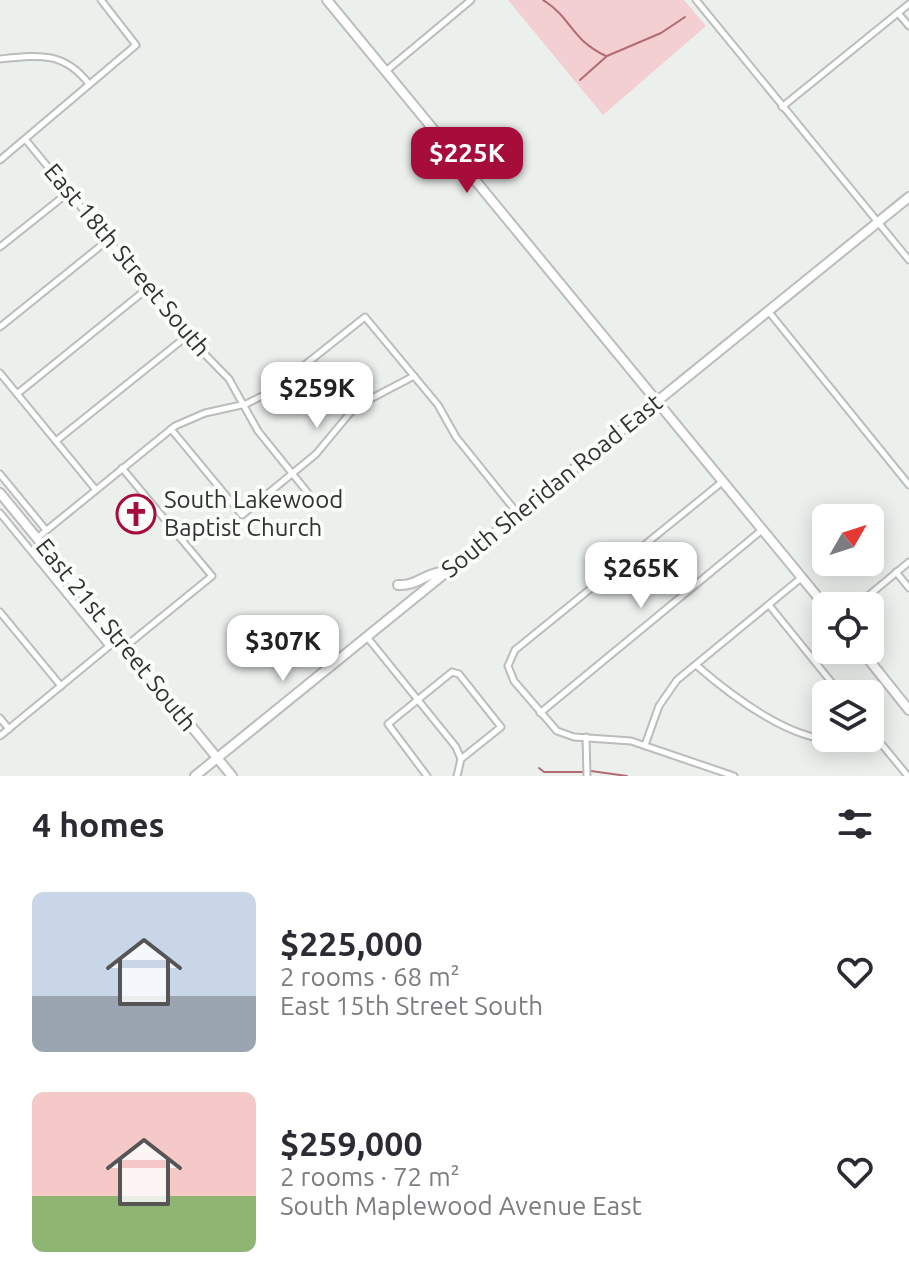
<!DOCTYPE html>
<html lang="en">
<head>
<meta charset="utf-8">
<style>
	:root { --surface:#fff; --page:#f2f2f3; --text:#2b2b33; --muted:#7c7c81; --accent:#a60d3b }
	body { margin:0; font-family:Ubuntu,sans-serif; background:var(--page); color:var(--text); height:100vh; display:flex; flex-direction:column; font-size:30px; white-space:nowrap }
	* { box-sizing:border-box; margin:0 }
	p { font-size:26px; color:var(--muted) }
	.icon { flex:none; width:44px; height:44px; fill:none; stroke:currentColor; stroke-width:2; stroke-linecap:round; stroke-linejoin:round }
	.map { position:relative; height:776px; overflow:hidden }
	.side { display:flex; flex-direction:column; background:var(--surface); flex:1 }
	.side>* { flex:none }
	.needle { width:52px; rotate:51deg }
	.controls { position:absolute; left:812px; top:504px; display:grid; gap:16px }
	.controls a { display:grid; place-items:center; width:72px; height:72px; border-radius:12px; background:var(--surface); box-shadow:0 4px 20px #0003; font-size:40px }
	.price { position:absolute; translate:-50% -68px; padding:0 18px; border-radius:16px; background:#fff; color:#222; font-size:26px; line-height:52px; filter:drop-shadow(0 2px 4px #0008) }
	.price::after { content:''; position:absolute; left:50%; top:48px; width:24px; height:18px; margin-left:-12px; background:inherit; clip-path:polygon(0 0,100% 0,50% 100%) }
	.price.on { background:var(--accent); color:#fff }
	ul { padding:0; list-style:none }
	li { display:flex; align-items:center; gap:24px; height:200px; padding:0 32px }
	li span { display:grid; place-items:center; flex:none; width:224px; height:160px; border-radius:12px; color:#555 }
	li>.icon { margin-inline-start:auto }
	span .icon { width:96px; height:96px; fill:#fffc; stroke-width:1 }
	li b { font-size:34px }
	h2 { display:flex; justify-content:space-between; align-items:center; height:96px; padding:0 32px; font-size:34px }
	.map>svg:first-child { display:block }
	.green { fill:#f3cfd1 }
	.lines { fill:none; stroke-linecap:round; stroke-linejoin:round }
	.stream { stroke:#b16b72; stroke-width:2 }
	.minor-casing { stroke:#babdba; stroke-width:9 }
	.secondary-casing { stroke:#babdba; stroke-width:12 }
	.minor { stroke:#fff; stroke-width:5 }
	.secondary { stroke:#fff; stroke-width:8 }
	.labels { text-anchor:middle; stroke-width:8; stroke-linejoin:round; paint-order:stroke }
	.street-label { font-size:24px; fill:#303130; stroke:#fafdfa }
	.poi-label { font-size:24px; fill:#303130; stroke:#fafdfa; text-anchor:start }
</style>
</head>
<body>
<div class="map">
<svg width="909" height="776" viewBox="0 0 909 776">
	<rect width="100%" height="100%" fill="#ecf0ed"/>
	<path class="green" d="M508,0h176l22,26 -103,89z"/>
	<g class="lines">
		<g class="stream">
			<path d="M543,0c30,19 26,38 63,56"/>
			<path d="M580,80l27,-24 54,-23 24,-16"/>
			<path d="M539,768l5,4h39"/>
			<path d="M591,771l36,5"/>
		</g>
		<g class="minor-casing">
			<g id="minor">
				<path d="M696,0l213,260"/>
				<path d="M898,13l11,13"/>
				<path d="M0,59c38,-4 64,-8 89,25"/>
				<path d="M386,71l85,-71"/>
				<path d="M782,107l127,-103"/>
				<path d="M25,139l162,197 42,43 29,52 54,67"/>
				<path d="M0,160l136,-115 -35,-45"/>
				<path d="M0,247l69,-55"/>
				<path d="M769,312l140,173"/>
				<path d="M0,327l108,-87"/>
				<path d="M0,373l96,117"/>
				<path d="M17,394l131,-106"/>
				<path d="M171,429l71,86 74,-61 39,-47 59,-31"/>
				<path d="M56,441l131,-105"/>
				<path d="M122,468l90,108 -86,70"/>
				<path d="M0,474l46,56"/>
				<path d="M722,482l-207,168 -7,16 6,15 43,50 17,6 57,4 103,35"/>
				<path d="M0,513l109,133"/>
				<path d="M37,538l138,-112 30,-13 41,-9 26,-13 93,-74 73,88 18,32 62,77"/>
				<path d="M896,572l13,16"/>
				<path d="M769,605l72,89"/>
				<path d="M856,606l53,-44"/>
				<path d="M0,612l61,74"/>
				<path d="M367,637l89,110 5,12 -4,17"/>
				<path d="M696,665c32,28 103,84 149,73"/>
				<path d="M540,713l222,-183"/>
				<path d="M0,718l9,11"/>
				<path d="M870,730l37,45"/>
				<path d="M0,736l119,-98"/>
				<path d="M586,737l1,39"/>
				<path d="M645,745l14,-39 18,-26 124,-102"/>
				<path d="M427,776l-39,-52 64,-52 7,2 42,53 -40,32"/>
			</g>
		</g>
		<g class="secondary-casing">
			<g id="secondary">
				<path d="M327,0l499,607"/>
				<path d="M0,493l232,283"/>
				<path d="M398,585c21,1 27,-13 49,-14"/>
				<path d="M861,650l48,60"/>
				<path d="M195,776l714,-579"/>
			</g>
		</g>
		<use href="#minor" class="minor"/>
		<use href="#secondary" class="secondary"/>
	</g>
	<defs>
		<g id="church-ring" transform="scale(2)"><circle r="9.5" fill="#fafdfa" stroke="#a60d3b" stroke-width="1.5"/><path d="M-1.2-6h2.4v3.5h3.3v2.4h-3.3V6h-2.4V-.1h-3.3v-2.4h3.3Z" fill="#a60d3b"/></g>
	</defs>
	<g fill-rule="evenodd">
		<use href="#church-ring" x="136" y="514"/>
	</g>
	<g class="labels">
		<g class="street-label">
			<text transform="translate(127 260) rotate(50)" y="8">East 18th Street South</text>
			<text transform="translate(552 486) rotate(-39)" y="8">South Sheridan Road East</text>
			<text transform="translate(116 635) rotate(51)" y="8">East 21st Street South</text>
		</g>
		<g class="poi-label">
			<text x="164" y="508">South Lakewood<tspan x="164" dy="28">Baptist Church</tspan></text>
		</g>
	</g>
</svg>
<div class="controls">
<a><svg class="needle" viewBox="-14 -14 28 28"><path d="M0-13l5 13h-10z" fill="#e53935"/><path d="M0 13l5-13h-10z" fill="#7c7c81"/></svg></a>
<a><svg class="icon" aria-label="locate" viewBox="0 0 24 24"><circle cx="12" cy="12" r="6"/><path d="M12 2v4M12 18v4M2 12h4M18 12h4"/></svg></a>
<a><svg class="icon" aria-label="layers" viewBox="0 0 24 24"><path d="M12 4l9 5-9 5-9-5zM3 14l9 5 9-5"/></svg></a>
</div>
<b class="price on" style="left:467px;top:195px">$225K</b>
<b class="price" style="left:317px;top:430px">$259K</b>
<b class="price" style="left:641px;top:610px">$265K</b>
<b class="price" style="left:283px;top:683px">$307K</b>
</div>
<section class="side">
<h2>4 homes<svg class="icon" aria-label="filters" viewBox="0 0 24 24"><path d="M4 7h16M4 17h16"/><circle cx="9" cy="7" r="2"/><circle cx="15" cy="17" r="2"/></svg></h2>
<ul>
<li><span style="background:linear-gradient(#c9d6e8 65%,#9aa5b1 0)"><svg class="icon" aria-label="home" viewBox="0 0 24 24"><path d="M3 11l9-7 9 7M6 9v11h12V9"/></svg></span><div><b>$225,000</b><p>2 rooms · 68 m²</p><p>East 15th Street South</p></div><svg class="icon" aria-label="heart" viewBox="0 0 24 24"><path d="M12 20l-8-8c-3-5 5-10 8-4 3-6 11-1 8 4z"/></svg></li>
<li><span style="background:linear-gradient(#f6c9c9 65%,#8fb573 0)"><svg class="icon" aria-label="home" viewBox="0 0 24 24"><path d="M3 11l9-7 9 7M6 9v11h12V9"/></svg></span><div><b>$259,000</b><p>2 rooms · 72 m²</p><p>South Maplewood Avenue East</p></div><svg class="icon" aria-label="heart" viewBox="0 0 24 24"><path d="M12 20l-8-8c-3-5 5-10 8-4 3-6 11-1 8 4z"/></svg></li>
</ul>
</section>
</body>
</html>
